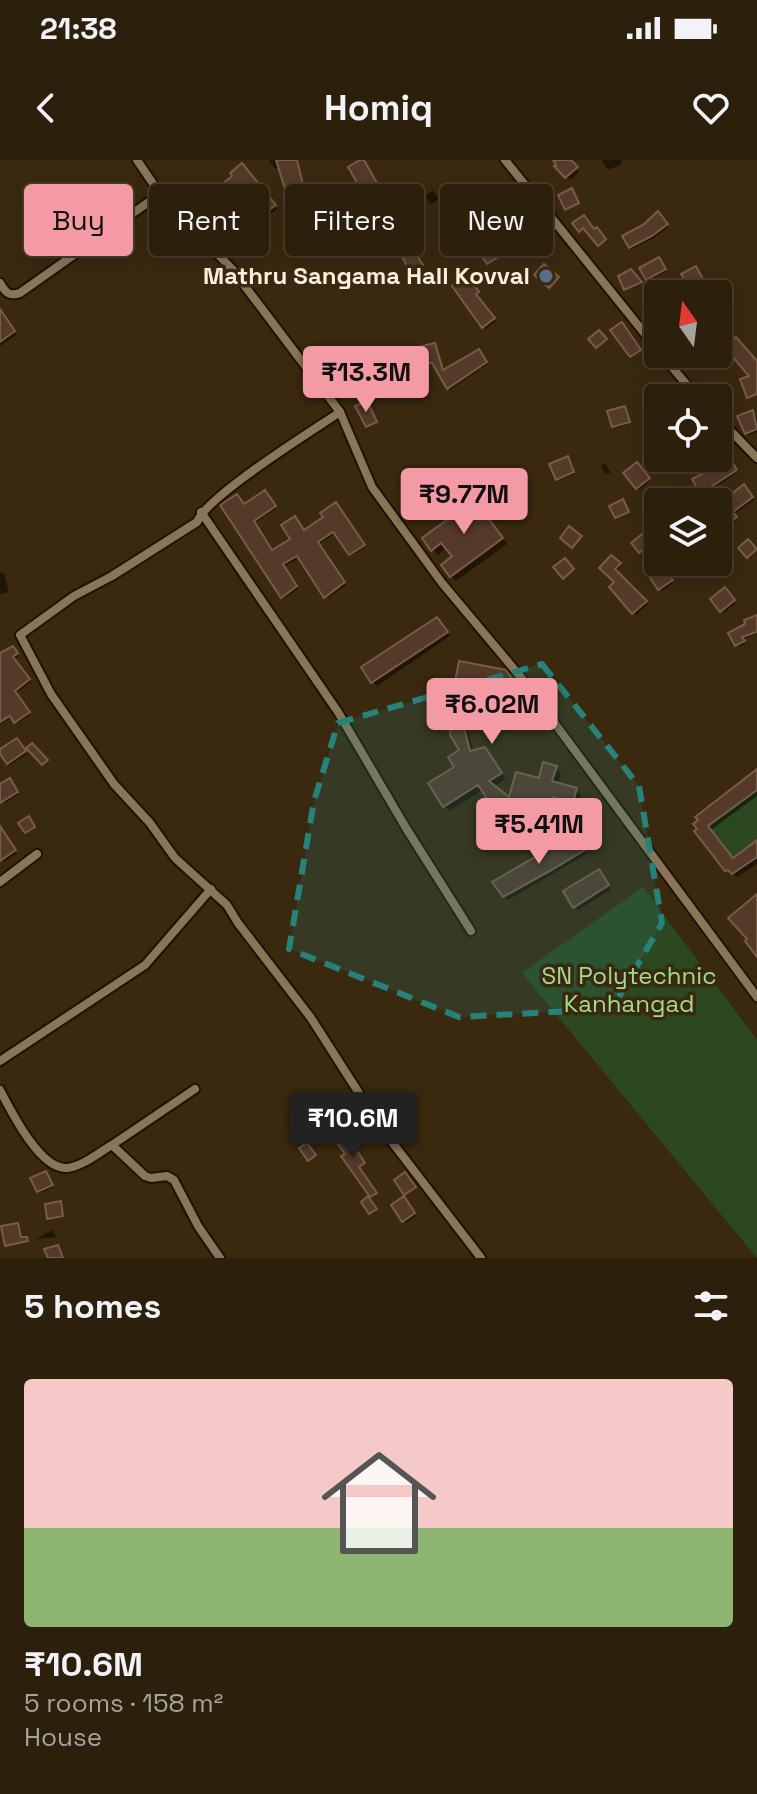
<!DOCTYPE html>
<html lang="en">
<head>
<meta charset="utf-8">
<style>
	:root { --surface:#2c1f0b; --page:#382c19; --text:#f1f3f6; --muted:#a6a29d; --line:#483d2c; --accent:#f49aa5 }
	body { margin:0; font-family:"Space Grotesk",sans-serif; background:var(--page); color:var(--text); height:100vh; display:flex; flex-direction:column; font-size:30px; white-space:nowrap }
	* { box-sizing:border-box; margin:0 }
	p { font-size:26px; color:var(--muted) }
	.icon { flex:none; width:44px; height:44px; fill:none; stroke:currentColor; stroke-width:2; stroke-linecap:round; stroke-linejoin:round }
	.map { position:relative; height:1098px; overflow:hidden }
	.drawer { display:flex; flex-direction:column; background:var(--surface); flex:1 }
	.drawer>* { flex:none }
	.guide { position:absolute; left:24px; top:24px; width:710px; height:72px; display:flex; gap:16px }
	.needle { width:52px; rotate:346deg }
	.fabs { position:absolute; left:644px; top:120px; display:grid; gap:16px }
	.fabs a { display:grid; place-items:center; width:88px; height:88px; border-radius:8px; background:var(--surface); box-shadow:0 4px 20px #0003,0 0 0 2px var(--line); font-size:40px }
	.price { position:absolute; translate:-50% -68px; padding:0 18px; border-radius:8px; background:var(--accent); color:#111; font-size:26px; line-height:52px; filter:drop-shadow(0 2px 4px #0008) }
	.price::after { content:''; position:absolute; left:50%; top:48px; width:24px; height:18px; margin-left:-12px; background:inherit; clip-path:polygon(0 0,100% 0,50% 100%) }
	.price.selected { background:#222; color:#fff }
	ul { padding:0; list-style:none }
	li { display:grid; align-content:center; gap:16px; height:424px; padding:0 24px }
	li span { display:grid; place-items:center; height:248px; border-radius:8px; color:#555 }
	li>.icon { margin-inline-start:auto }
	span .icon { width:144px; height:144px; fill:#fffc; stroke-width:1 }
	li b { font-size:34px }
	h2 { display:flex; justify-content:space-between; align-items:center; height:96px; padding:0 24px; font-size:34px }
	.chip { padding:0 28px; border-radius:8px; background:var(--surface); box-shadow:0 4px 20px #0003,0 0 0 2px var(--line); font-size:28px; line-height:72px }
	.chip.selected { background:var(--accent); color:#111 }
	.status { display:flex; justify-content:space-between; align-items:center; height:56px; padding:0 40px; background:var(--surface); direction:ltr }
	.status svg { height:22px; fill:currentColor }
	header { display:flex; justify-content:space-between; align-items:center; height:104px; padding:0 24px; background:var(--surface); font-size:36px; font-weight:700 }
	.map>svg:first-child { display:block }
	.green { fill:#2c4821 }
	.shadow { fill:#0007 }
	.building { fill:#553a2a; stroke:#785b49; stroke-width:2 }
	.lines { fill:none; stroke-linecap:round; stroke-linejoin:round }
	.street-casing { stroke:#211200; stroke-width:12 }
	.street { stroke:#89765a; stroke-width:8 }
	.marked { fill:#27827a; fill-opacity:0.2; stroke:#27827a; stroke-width:6; stroke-dasharray:16 10; stroke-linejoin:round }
	.service-dot { fill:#5c6f8a; stroke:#3a290f; stroke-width:3 }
	.labels { text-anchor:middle; stroke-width:7; stroke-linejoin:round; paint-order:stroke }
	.poi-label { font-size:24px; font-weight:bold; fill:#fbf0e1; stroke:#3a290f; text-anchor:end }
	.park-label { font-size:24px; fill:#a2da8e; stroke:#3a290f }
</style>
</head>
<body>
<div class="status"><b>21:38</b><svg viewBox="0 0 49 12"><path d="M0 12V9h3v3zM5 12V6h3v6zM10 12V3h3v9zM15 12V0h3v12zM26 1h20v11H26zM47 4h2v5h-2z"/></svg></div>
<header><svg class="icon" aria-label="back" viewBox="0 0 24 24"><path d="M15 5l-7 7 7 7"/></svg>Homiq<svg class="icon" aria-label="heart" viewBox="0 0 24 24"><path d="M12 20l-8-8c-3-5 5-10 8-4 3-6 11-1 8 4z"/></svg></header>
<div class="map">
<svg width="757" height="1098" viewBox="0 0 757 1098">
	<rect width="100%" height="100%" fill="#3a290f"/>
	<g class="green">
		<path d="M757,630v50l-24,18 -25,-32z"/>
		<path d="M643,727l114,153v218l-235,-285z"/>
	</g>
	<g class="shadow">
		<path d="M269,0h29l7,27 -15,4 -10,-25 -5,3z"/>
		<path d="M555,0h14l10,12 -9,8z"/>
		<path d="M602,0h18l2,4 -14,6z"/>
		<path d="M365,3l21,36 -12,7 -2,-2z"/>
		<path d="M242,6l35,43 -53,39 -3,-3 1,-17 32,-28 -9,-11 -33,25 2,2 -12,3 -3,-2 18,-17z"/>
		<path d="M433,31l6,8 -8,5 -6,-8z"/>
		<path d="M326,32l4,17 -17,3 -3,-2z"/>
		<path d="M658,54l10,13 -14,11 -22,11 -2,-2z"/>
		<path d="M404,71l8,12 -3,2 15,22 -9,6 -6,-15z"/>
		<path d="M348,78l6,14 -14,6 -2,-2z"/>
		<path d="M661,101l6,10 -18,10 -2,-3z"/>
		<path d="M698,110l7,13 -12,7 -2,-2z"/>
		<path d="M469,120l10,14 -3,2 20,25 -10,8 -32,-43z"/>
		<path d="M0,157l5,2 11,16 -16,11z"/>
		<path d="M435,185l9,27 36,-19 8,11 -38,26 -15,-26 -11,3 -2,-2z"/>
		<path d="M674,194h18v2l-13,5z"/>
		<path d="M625,248l5,16 -14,4 -2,-2z"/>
		<path d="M753,252l4,7v13l-8,3 -2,-2z"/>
		<path d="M729,296l9,16 -35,23 -2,-2z"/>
		<path d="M569,301l6,13 -15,6 -2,-2z"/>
		<path d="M605,304l6,9 -5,1 -5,-8z"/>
		<path d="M637,305l13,16 -11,9 -13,-17z"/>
		<path d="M744,327l10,13 -21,15 4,5 -11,9 -8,-10v-12z"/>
		<path d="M267,335l9,14 -22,14 19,29 65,-45 28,40 -14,8 -16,-22 -17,11 27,41 -18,13 -29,-40 -16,9 15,22 -14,9 -2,-2 -38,-89z"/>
		<path d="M479,347l28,37 -51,37 -5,-5 4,-20 -8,-9 -9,8 -13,-16 31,-24z"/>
		<path d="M646,374l8,10 -11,10 -9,-10z"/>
		<path d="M722,393l11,13 -11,9 -10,-13h6v-6z"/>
		<path d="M611,397l10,9 -5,6 32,32 -12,11 -24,-28 5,-5z"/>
		<path d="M663,408l10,15 -11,8 -2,-2z"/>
		<path d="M0,412l4,2 5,18 -9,2z"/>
		<path d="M725,430l11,13 -12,10 -12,-13z"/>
		<path d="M757,457v17l-14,5 2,5 -6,3 -8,-13z"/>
		<path d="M441,463l9,13 -73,50 -4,-4 -10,-15z"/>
		<path d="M12,488l7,8 -6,4 18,22 -15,11 14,22 -12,8 -5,-6 -13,7v-72l2,4z"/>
		<path d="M505,512l12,13 -2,8 8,2 9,11 -3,16 -28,-5 -3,16 -31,-6 7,25 11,-3 5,6 16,24 -13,8 17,13 46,-32 5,5 -3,12 18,5 5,5 -3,12 -20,-6 -6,22 -54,-15 -14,-19 -34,22 -5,-5 17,-56 -10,-16z"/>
		<path d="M19,582l8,12 -17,11 -2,-2z"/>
		<path d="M757,612v24l-46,34 22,30 24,-18v22l-20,13 -10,-7 -30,-38z"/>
		<path d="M12,623l7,11 -14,9 -5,-8v-9z"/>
		<path d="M6,677l11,16 -13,9 -4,-6v-18z"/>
		<path d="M578,680l9,14 -79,46 -4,-4z"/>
		<path d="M602,715l9,15 -33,20 -4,-4z"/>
		<path d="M48,1016l5,11 -12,6 -2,-2z"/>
		<path d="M405,1041l11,15 -10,7 -2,-2z"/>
		<path d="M52,1070l5,7 -21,2z"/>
	</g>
	<g class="building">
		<path d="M276,0h21l6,24 -18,5z"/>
		<path d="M360,0h4l21,37 -15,8 -22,-38z"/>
		<path d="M553,0h18l7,7 -13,11 -11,-12 2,-1z"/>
		<path d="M242,3l34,42 -56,41 -14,-18 12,-7 3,5 30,-26 -10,-13 -30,23 2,4 -15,4 -4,-15 19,-4 -3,-5 22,-18 -2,-3z"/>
		<path d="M572,28l7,15 -14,7 -7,-15z"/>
		<path d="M326,30l3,17 -20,4 -4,-17z"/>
		<path d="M411,34l8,10 -10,8 -8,-10z"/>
		<path d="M378,48l7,13 -9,5 -7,-13z"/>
		<path d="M658,51l10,13 -16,12 -23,12 -7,-12 21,-11z"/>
		<path d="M584,55l10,14 3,-2 9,12 -8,7 -15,-18 -4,4 -7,-9z"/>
		<path d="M403,66l8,14 -3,2 15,23 -12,8 -8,-14 3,-2 -15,-23z"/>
		<path d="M346,73l7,16 -17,8 -7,-16z"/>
		<path d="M490,79l10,17 -13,8 -11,-16z"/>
		<path d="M659,97l7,12 -20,11 -7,-12z"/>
		<path d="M544,104l15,13 -10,11 -15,-13z"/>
		<path d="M696,106l8,15 -14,8 -9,-15z"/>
		<path d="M631,109l11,13 -18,8 -6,-14z"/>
		<path d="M468,115l11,17 -3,2 19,24 -13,10 -30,-42z"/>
		<path d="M658,145v16l-9,4 -6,-12z"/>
		<path d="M0,149l15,22 -15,11z"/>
		<path d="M622,162l19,28 -11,7 -20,-27z"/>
		<path d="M599,170l8,9 -11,9 -8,-9z"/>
		<path d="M736,177l21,24v33l-10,4 -7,-19 9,-3 -25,-29z"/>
		<path d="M435,183l8,27 36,-21 8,13 -40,27 -15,-26 -12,3 -5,-18z"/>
		<path d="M367,240l10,22 -11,5 -11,-21z"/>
		<path d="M625,246l5,16 -18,5 -5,-16z"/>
		<path d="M753,250l4,19 -12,5 -8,-18z"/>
		<path d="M727,292l10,18 -37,24 -8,-15 24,-12 -4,-7z"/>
		<path d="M568,296l6,16 -18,8 -7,-16z"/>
		<path d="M637,302l13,16 -14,11 -13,-16z"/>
		<path d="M744,324l9,13 -20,15 4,5 -15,11 -4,-5v-18z"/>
		<path d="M265,330l11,16 -22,15 18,29 18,-11 -9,-14 14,-9 9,14 19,-13 -3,-4 16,-11 29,43 -16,10 -16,-23 -15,10 27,40 -21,16 -27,-42 -14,8 14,22 -16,12 -61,-93 17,-11 7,10z"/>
		<path d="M474,339l29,39 -53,39 -9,-12 11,-9 -11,-13 -10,8 -9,-13 26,-19 -6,-7 8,-6 6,7z"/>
		<path d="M623,339l6,13 -14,6 -6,-12z"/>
		<path d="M569,366l13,10 -10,12 -12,-10z"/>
		<path d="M646,371l8,10 -15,12 -8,-10z"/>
		<path d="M748,379l9,10 -10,9 -9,-10z"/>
		<path d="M723,390l9,13 -14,11 -9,-12h9v-8z"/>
		<path d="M611,395l10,8 -6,6 32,32 -15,13 -23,-27 5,-5 -15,-14z"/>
		<path d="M565,398l9,11 -11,10 -10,-12z"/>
		<path d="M661,404l12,16 -15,10 -11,-17z"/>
		<path d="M725,427l10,13 -15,12 -10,-13z"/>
		<path d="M757,455v17l-15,5 3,4 -10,5 -7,-13 17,-9 -1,-4z"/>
		<path d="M437,457l11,15 -77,51 -10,-16z"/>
		<path d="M13,486l5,7 -5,4 17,22 -15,12 15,21 -16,11 -4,-7 -10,6v-69z"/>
		<path d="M459,501l47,9 6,8 -2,12 14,3 4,6 -4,19 -28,-6 -3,17 -30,-6 7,28 15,-4 17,26 -13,8 20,16 7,-25 23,6 4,-16 14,4 -5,15 25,7 -4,15 -20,-6 -6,22 -57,-16 -12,-18 -35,22 -15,-24 26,-16 -6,-10 11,-7 -9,-15 2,-16 -3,-6z"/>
		<path d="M17,578l9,13 -19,13 -7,-10v-5z"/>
		<path d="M32,583l16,17 -6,5 -16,-17z"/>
		<path d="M757,609v21l-49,36 25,32 24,-18v17l-25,17 -4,-4 -3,1 -31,-40 3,-2 -4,-5 5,-4 -3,-3z"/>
		<path d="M10,618l8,14 -18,11v-19z"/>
		<path d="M29,656l6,11 -10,6 -7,-10z"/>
		<path d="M0,666l16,24 -16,11z"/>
		<path d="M574,674l11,16 -35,21 -47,26 -11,-15z"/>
		<path d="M599,709l10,16 -36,23 -10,-17z"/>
		<path d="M757,734v63l-12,-16 2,-2 -19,-21z"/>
		<path d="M340,939l8,13 -7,5 -9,-13z"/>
		<path d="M342,967l23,36 -6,4 18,26 -7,4 -29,-41 4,-2 -14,-19z"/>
		<path d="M307,983l9,12 -8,6 -9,-13z"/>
		<path d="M46,1011l7,14 -16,7 -7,-14z"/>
		<path d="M405,1012l11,15 -12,8 -10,-15z"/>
		<path d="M368,1036l9,13 -8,5 -8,-12z"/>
		<path d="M404,1036l11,17 -13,9 -11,-17z"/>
		<path d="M61,1041l2,15 -16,3 -2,-15z"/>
		<path d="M18,1063l3,14h6l1,4 -23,5 -4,-20z"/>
		<path d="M58,1085l5,13h-15l-4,-9z"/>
	</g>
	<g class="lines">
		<g class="street-casing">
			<g id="street">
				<path d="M137,0l23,34 72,75 108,143 32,75 70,96 77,92 238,322"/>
				<path d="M505,0l153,190"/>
				<path d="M0,123c5,9 9,14 20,10l140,-99"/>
				<path d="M661,194l37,44"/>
				<path d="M340,252c-28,19 -133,84 -143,110l-85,54 -38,20 -54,39 31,59 63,90 36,39 25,35 52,47 11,18 73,95 71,111 99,129"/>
				<path d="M718,258l39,40"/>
				<path d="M201,352l137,200 68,116 65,103"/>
				<path d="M0,722l37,-28"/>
				<path d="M0,901l145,-96 66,-76"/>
				<path d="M0,930c11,21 40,80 67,78 16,-2 31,-15 45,-23l33,31 6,2 16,-2 7,4 24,46 22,32"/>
				<path d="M112,985l83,-56"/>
			</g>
		</g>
		<use href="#street" class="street"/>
	</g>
	<path class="marked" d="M542,504l97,122 23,137 -50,86 -153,8 -170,-68 25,-148 24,-78z"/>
	<circle class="service-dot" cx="546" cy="116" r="8"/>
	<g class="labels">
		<g class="poi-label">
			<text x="530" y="124">Mathru Sangama Hall Kovval</text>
		</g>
		<g class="park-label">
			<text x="629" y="824">SN Polytechnic<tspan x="629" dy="28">Kanhangad</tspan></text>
		</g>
	</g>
</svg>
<div class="fabs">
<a><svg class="needle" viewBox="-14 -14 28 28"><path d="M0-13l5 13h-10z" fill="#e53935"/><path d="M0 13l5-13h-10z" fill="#a6a29d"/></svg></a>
<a><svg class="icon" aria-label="locate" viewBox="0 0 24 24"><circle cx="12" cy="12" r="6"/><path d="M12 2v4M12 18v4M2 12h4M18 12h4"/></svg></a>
<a><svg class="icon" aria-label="layers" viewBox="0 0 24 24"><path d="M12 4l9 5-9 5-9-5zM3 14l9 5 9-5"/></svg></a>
</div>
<b class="price" style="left:366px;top:254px">₹13.3M</b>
<b class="price" style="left:464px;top:376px">₹9.77M</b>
<b class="price" style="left:492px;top:586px">₹6.02M</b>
<b class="price" style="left:539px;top:706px">₹5.41M</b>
<b class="price selected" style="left:353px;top:1000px">₹10.6M</b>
<div class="guide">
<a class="chip selected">Buy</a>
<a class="chip">Rent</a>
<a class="chip">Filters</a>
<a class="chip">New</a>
</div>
</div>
<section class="drawer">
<h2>5 homes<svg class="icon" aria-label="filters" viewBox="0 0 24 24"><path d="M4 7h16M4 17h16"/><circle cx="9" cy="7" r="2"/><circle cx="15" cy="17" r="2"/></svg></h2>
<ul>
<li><span style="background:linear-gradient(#f6c9c9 60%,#8fb573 0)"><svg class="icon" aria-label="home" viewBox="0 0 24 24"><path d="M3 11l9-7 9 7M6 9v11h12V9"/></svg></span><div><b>₹10.6M</b><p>5 rooms · 158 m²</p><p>House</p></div></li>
</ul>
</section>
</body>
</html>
